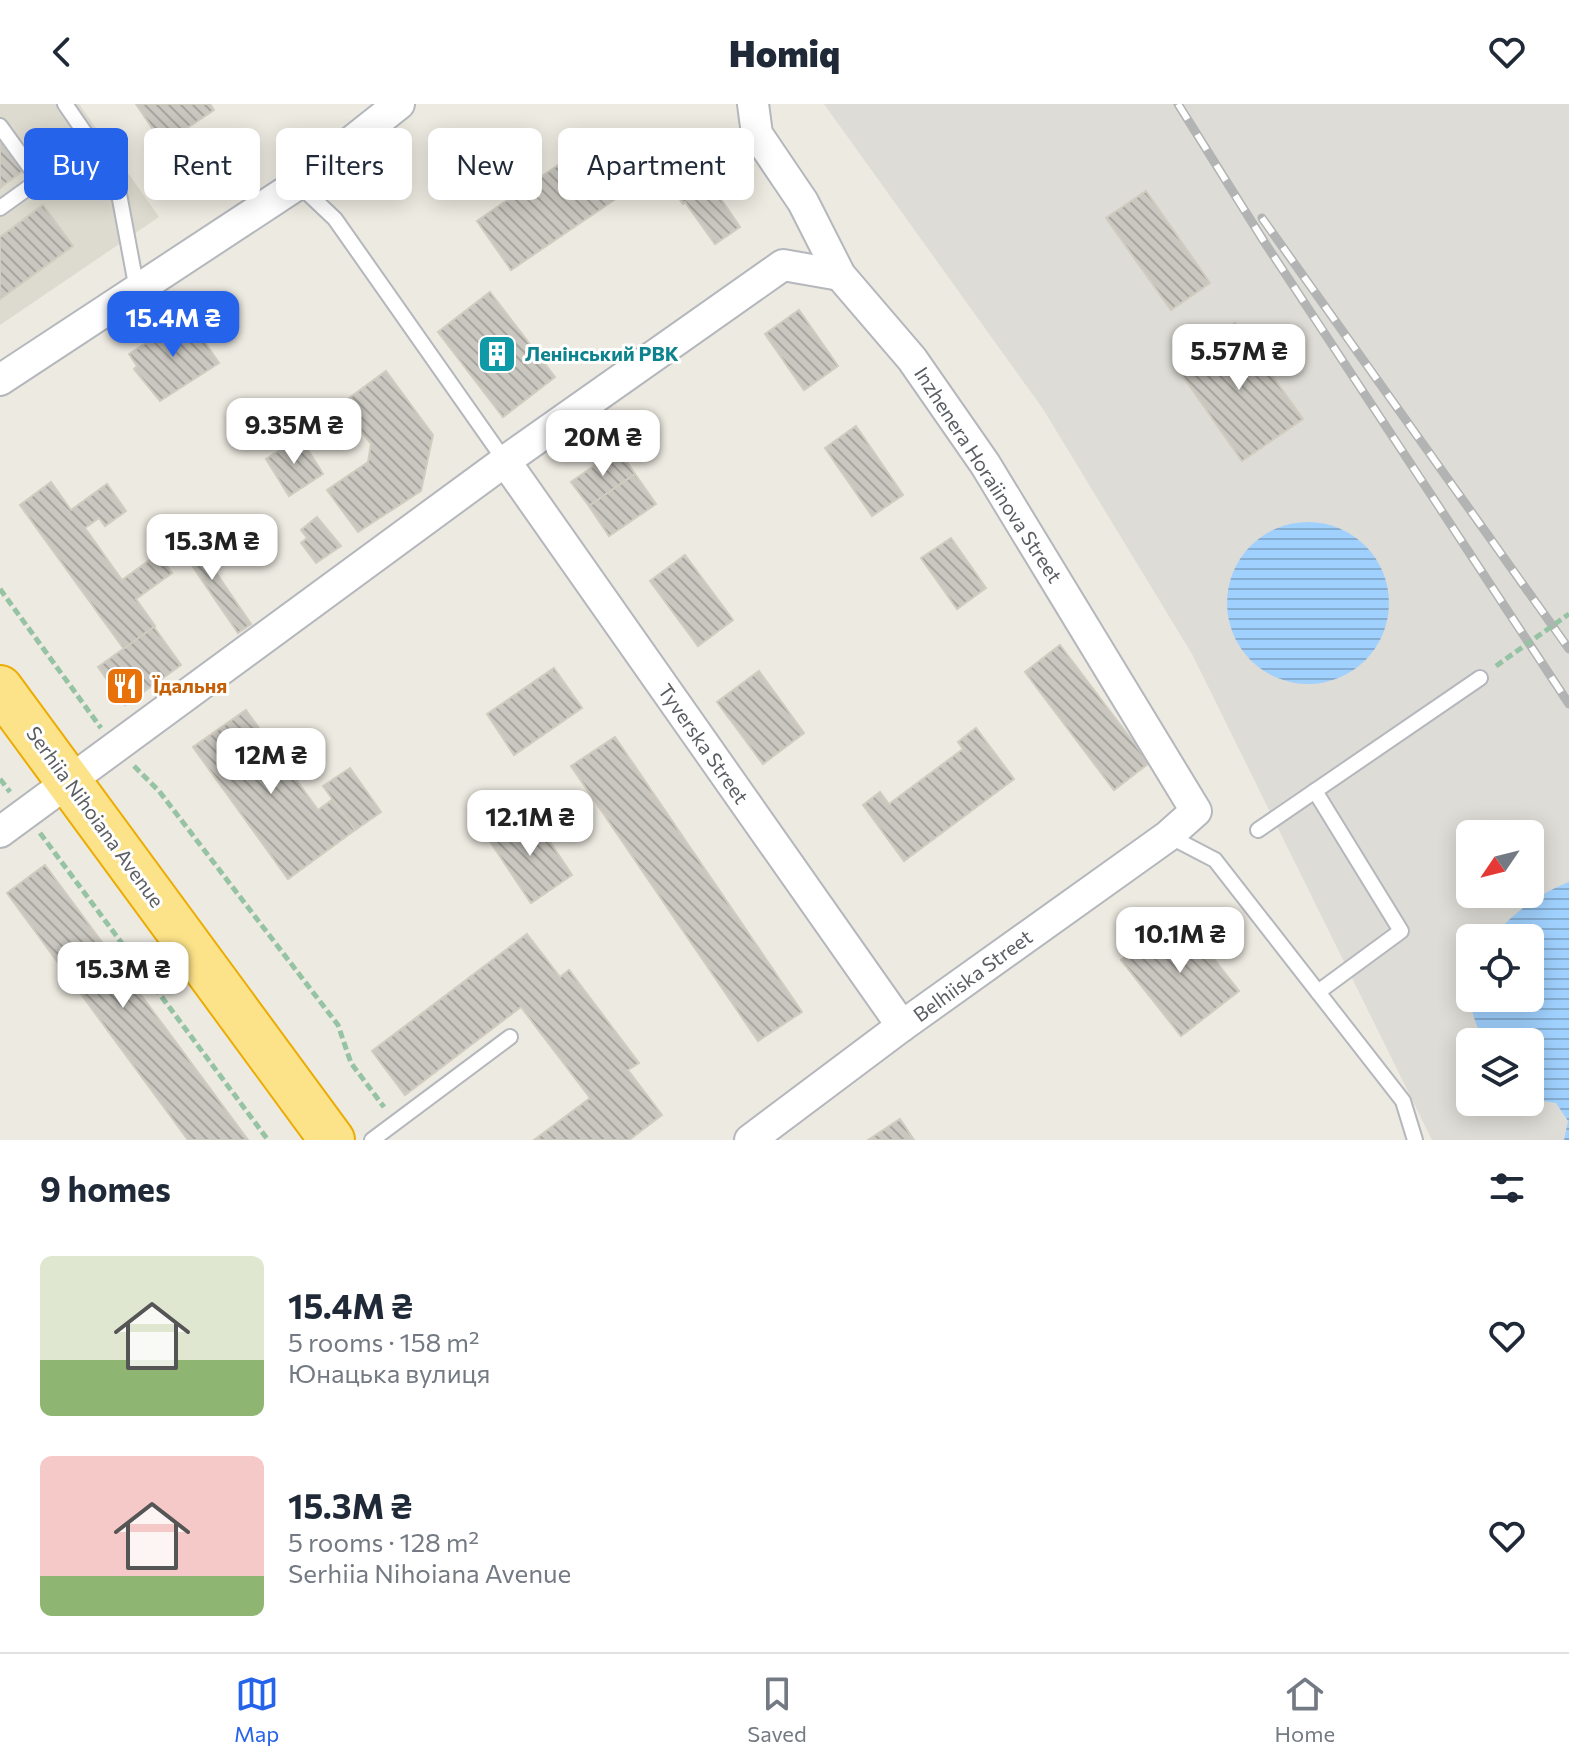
<!DOCTYPE html>
<html lang="en">
<head>
<meta charset="utf-8">
<style>
	:root { --surface:#fff; --page:#f6f6f7; --text:#1f2937; --muted:#747a83; --line:#e0e1e3; --accent:#2563eb }
	body { margin:0; font-family:Commissioner,sans-serif; background:var(--page); color:var(--text); height:100vh; display:flex; flex-direction:column; font-size:30px; white-space:nowrap }
	* { box-sizing:border-box; margin:0 }
	p { font-size:26px; color:var(--muted) }
	.icon { flex:none; width:44px; height:44px; fill:none; stroke:currentColor; stroke-width:2; stroke-linecap:round; stroke-linejoin:round }
	.map { position:relative; height:1036px; overflow:hidden }
	.sheet { display:flex; flex-direction:column; background:var(--surface); flex:1 }
	.sheet>* { flex:none }
	.top-card { position:absolute; left:24px; top:24px; width:800px; height:72px; display:flex; gap:16px }
	.needle { width:52px; rotate:235deg }
	.fabs { position:absolute; left:1456px; top:716px; display:grid; gap:16px }
	.fabs a { display:grid; place-items:center; width:88px; height:88px; border-radius:12px; background:var(--surface); box-shadow:0 4px 20px #0003; font-size:40px }
	.price { position:absolute; translate:-50% -68px; padding:0 18px; border-radius:16px; background:#fff; color:#222; font-size:26px; line-height:52px; filter:drop-shadow(0 2px 4px #0008) }
	.price::after { content:''; position:absolute; left:50%; top:48px; width:24px; height:18px; margin-left:-12px; background:inherit; clip-path:polygon(0 0,100% 0,50% 100%) }
	.price.selected { background:var(--accent); color:#fff }
	ul { padding:0; list-style:none }
	li { display:flex; align-items:center; gap:24px; height:200px; padding:0 40px }
	li span { display:grid; place-items:center; flex:none; width:224px; height:160px; border-radius:12px; color:#555 }
	li>.icon { margin-inline-start:auto }
	span .icon { width:96px; height:96px; fill:#fffc; stroke-width:1 }
	li b { font-size:34px }
	h2 { display:flex; justify-content:space-between; align-items:center; height:96px; padding:0 40px; font-size:34px }
	.pill { padding:0 28px; border-radius:12px; background:var(--surface); box-shadow:0 4px 20px #0003; font-size:28px; line-height:72px }
	.pill.selected { background:var(--accent); color:#fff }
	header { display:flex; justify-content:space-between; align-items:center; height:104px; padding:0 40px; background:var(--surface); font-size:36px; font-weight:800 }
	.dock { display:flex; justify-content:space-around; align-items:center; height:112px; border-top:2px solid var(--line); background:var(--surface); font-size:22px; color:var(--muted) }
	.dock a { display:grid; justify-items:center; gap:4px }
	.dock .selected { color:var(--accent) }
	.map>svg:first-child { display:block }
	.industrial { fill:#dedcd6; fill-rule:evenodd }
	.education { fill:#dddacf }
	.water { fill:url(#water-rules) }
	.building { fill:url(#building-back-hatch); stroke:#d1ccc0; stroke-width:2 }
	.lines { fill:none; stroke-linecap:round; stroke-linejoin:round }
	.lane-casing { stroke:#b4b7bc; stroke-width:18 }
	.street-casing { stroke:#b4b7bc; stroke-width:34 }
	.highway-casing { stroke:#ebac03; stroke-width:48 }
	.path { stroke:#96c3a4; stroke-width:5; stroke-dasharray:8 4; stroke-linecap:butt }
	.lane { stroke:#fff; stroke-width:14 }
	.street { stroke:#fff; stroke-width:30 }
	.highway { stroke:#fce389; stroke-width:44 }
	.rail-casing { stroke:#b2b3b3; stroke-width:9 }
	.rail { stroke:#fff; stroke-width:6; stroke-dasharray:18; stroke-linecap:butt }
	.path-bridge { stroke:#96c3a4; stroke-width:5; stroke-dasharray:8 4; stroke-linecap:butt }
	.labels { text-anchor:middle; stroke-width:6; stroke-linejoin:round; paint-order:stroke }
	.culture-label { font-size:20px; font-weight:bold; fill:#0d838f; stroke:#fff; text-anchor:start }
	.street-label { font-size:20px; fill:#5a5d62; stroke:#fff }
	.food-label { font-size:20px; font-weight:bold; fill:#c56008; stroke:#fff; text-anchor:start }
</style>
</head>
<body>
<header><svg class="icon" aria-label="back" viewBox="0 0 24 24"><path d="M15 5l-7 7 7 7"/></svg>Homiq<svg class="icon" aria-label="heart" viewBox="0 0 24 24"><path d="M12 20l-8-8c-3-5 5-10 8-4 3-6 11-1 8 4z"/></svg></header>
<div class="map">
<svg width="1569" height="1036" viewBox="0 0 1569 1036">
	<defs>
		<pattern id="water-rules" width="6" height="5" patternUnits="userSpaceOnUse" patternTransform="scale(2)"><rect width="6" height="5" fill="#a0d1fe"/><path d="M0 2.5h6" fill="none" stroke="#85add1"/></pattern>
		<pattern id="building-back-hatch" width="6" height="6" patternUnits="userSpaceOnUse" patternTransform="scale(2)"><rect width="6" height="6" fill="#cac7c0"/><path d="M-1 5l2 2M0 0l6 6M5-1l2 2" fill="none" stroke="#a7a59f"/></pattern>
	</defs>
	<rect width="100%" height="100%" fill="#edeae1"/>
	<path class="industrial" d="M824,0h745v1036h-137l-240,-486 -149,-245zM1470,730h60v60h-60zM1470,834h60v60h-60zM1470,938h60v60h-60z"/>
	<path class="education" d="M0,0h79l80,113 -159,108z"/>
	<g class="water">
		<circle cx="1308" cy="499" r="81"/>
		<path d="M1569,778v258h-5l4,-19 -12,-18 -26,-4v-57h-44c-9,-12 -15,-29 -15,-44h59v-60h-37c17,-24 49,-46 76,-56z"/>
	</g>
	<g class="building">
		<path d="M136,0h74l4,6 -51,34z"/>
		<path d="M0,35l23,32 -23,17z"/>
		<path d="M583,44l34,50 -106,72 -34,-49z"/>
		<path d="M714,56l10,14 -14,9 30,44 -25,17 -30,-42 -2,2 -10,-14z"/>
		<path d="M1146,87l64,92 -39,27 -65,-92z"/>
		<path d="M43,101l30,41 -73,53v-62z"/>
		<path d="M490,188l65,85 -52,40 -65,-85z"/>
		<path d="M799,206l39,56 -34,24 -39,-56z"/>
		<path d="M187,212l32,47 -59,38 -26,-32 3,-3 -8,-12z"/>
		<path d="M1235,219l68,96 -61,42 -67,-96z"/>
		<path d="M386,267l47,64 -12,56 -63,41 -31,-42 41,-28 3,-18 -30,-40z"/>
		<path d="M856,322l47,69 -31,21 -47,-68z"/>
		<path d="M300,333l23,37 -34,22 -23,-37z"/>
		<path d="M618,345l17,25 -46,32 -18,-24z"/>
		<path d="M635,370l21,30 -47,32 -20,-30z"/>
		<path d="M51,378l20,28 36,-26 19,27 -21,15 -6,-8 -14,10 37,52 36,-26 14,19 -36,26 19,27 -31,23 -104,-144z"/>
		<path d="M317,413l24,29 -25,17 -15,-20 6,-5 -6,-8z"/>
		<path d="M187,426l64,94 -13,9 -64,-94z"/>
		<path d="M951,434l35,50 -29,21 -36,-51z"/>
		<path d="M685,451l48,65 -35,26 -48,-65z"/>
		<path d="M154,523l27,38 -56,40 -27,-38z"/>
		<path d="M1060,541l89,118 -35,27 -89,-118z"/>
		<path d="M554,564l28,40 -68,47 -27,-41z"/>
		<path d="M759,567l45,62 -41,31 -46,-62z"/>
		<path d="M246,606l72,100 15,-11 22,31 -67,49 -95,-132z"/>
		<path d="M976,624l38,51 -110,82 -41,-56 17,-13 9,12 74,-55 -5,-7z"/>
		<path d="M615,633l187,275 -44,29 -187,-275z"/>
		<path d="M350,664l31,44 -26,18 -32,-44z"/>
		<path d="M530,708l42,63 -41,28 -42,-63z"/>
		<path d="M45,761l203,275h-60l-181,-247z"/>
		<path d="M1179,810l60,77 -58,45 -60,-76z"/>
		<path d="M527,830l33,43 9,-7 70,93 -11,7 34,45 -33,25h-95l56,-42 -69,-91 -116,88 -33,-44z"/>
		<path d="M900,1015l14,21h-46z"/>
	</g>
	<g class="lines">
		<g class="lane-casing">
			<g id="lane">
				<path d="M65,0l51,74 21,112"/>
				<path d="M0,22l39,54 -39,28"/>
				<path d="M298,80l37,35 170,242"/>
				<path d="M1315,687l86,140 -83,61"/>
				<path d="M1258,726l222,-152"/>
				<path d="M1169,732l46,24 188,241 12,39"/>
				<path d="M372,1036l138,-103"/>
			</g>
		</g>
		<g class="street-casing">
			<g id="street">
				<path d="M0,276l298,-196 101,-80"/>
				<path d="M505,357l397,565"/>
				<path d="M0,728l505,-371 278,-196 57,10"/>
				<path d="M750,1036l152,-114 266,-190 28,-25 -211,-347 -73,-105 -72,-84 -37,-73 -46,-68 -4,-30"/>
			</g>
		</g>
		<g class="highway-casing">
			<path id="highway" d="M0,584l332,452"/>
		</g>
		<g class="path">
			<path d="M52,87l4,3 33,-23"/>
			<path d="M0,485l101,139"/>
			<path d="M134,662l25,25 179,234 13,38 33,44"/>
			<path d="M0,675l10,13"/>
			<path d="M40,729l228,307"/>
		</g>
		<use href="#lane" class="lane"/>
		<use href="#street" class="street"/>
		<use href="#highway" class="highway"/>
		<g class="rail-casing">
			<g id="rail">
				<path d="M1178,0l87,139 304,461"/>
				<path d="M1262,114l307,431"/>
			</g>
		</g>
		<use href="#rail" class="rail"/>
		<path class="path-bridge" d="M1496,562l73,-52"/>
	</g>
	<defs>
		<g id="building-square" transform="scale(2)"><rect x="-9" y="-9" width="18" height="18" rx="4" fill="#0f9aa8" stroke="#fff"/><path d="M-4-6H4V6H1V3H-1V6H-4ZM-2.5-4.3h1.7v1.8h-1.7ZM.8-4.3h1.7v1.8H.8ZM-2.5-1h1.7V.8h-1.7ZM.8-1h1.7V.8H.8Z" fill="#fff"/></g>
		<g id="restaurant-square" transform="scale(2)"><rect x="-9" y="-9" width="18" height="18" rx="4" fill="#e8710a" stroke="#fff"/><path d="M-5-6h1v4h1v-4h1v4h1v-4h1v5L-1.5 .5V6h-2V.5L-5-1ZM5-6V6H3V1.5H1.5Q1.5-4 5-6Z" fill="#fff"/></g>
	</defs>
	<g fill-rule="evenodd">
		<use href="#building-square" x="497" y="250"/>
		<use href="#restaurant-square" x="125" y="582"/>
	</g>
	<g class="labels">
		<g class="culture-label">
			<text x="525" y="257">Ленінський РВК</text>
		</g>
		<g class="street-label">
			<text transform="translate(988 371) rotate(57)" y="7">Inzhenera Horaiinova Street</text>
			<text transform="translate(703 640) rotate(55)" y="7">Tyverska Street</text>
			<text transform="translate(95 713) rotate(54)" y="7">Serhiia Nihoiana Avenue</text>
			<text transform="translate(973 872) rotate(-36)" y="7">Belhiiska Street</text>
		</g>
		<g class="food-label">
			<text x="153" y="589">Їдальня</text>
		</g>
	</g>
</svg>
<div class="fabs">
<a><svg class="needle" viewBox="-14 -14 28 28"><path d="M0-13l5 13h-10z" fill="#e53935"/><path d="M0 13l5-13h-10z" fill="#747a83"/></svg></a>
<a><svg class="icon" aria-label="locate" viewBox="0 0 24 24"><circle cx="12" cy="12" r="6"/><path d="M12 2v4M12 18v4M2 12h4M18 12h4"/></svg></a>
<a><svg class="icon" aria-label="layers" viewBox="0 0 24 24"><path d="M12 4l9 5-9 5-9-5zM3 14l9 5 9-5"/></svg></a>
</div>
<b class="price selected" style="left:173px;top:255px">15.4M ₴</b>
<b class="price" style="left:1239px;top:288px">5.57M ₴</b>
<b class="price" style="left:294px;top:362px">9.35M ₴</b>
<b class="price" style="left:603px;top:374px">20M ₴</b>
<b class="price" style="left:212px;top:478px">15.3M ₴</b>
<b class="price" style="left:271px;top:692px">12M ₴</b>
<b class="price" style="left:530px;top:754px">12.1M ₴</b>
<b class="price" style="left:1180px;top:871px">10.1M ₴</b>
<b class="price" style="left:123px;top:906px">15.3M ₴</b>
<div class="top-card">
<a class="pill selected">Buy</a>
<a class="pill">Rent</a>
<a class="pill">Filters</a>
<a class="pill">New</a>
<a class="pill">Apartment</a>
</div>
</div>
<section class="sheet">
<h2>9 homes<svg class="icon" aria-label="filters" viewBox="0 0 24 24"><path d="M4 7h16M4 17h16"/><circle cx="9" cy="7" r="2"/><circle cx="15" cy="17" r="2"/></svg></h2>
<ul>
<li><span style="background:linear-gradient(#dfe7d0 65%,#8fb573 0)"><svg class="icon" aria-label="home" viewBox="0 0 24 24"><path d="M3 11l9-7 9 7M6 9v11h12V9"/></svg></span><div><b>15.4M ₴</b><p>5 rooms · 158 m²</p><p>Юнацька вулиця</p></div><svg class="icon" aria-label="heart" viewBox="0 0 24 24"><path d="M12 20l-8-8c-3-5 5-10 8-4 3-6 11-1 8 4z"/></svg></li>
<li><span style="background:linear-gradient(#f6c9c9 75%,#8fb573 0)"><svg class="icon" aria-label="home" viewBox="0 0 24 24"><path d="M3 11l9-7 9 7M6 9v11h12V9"/></svg></span><div><b>15.3M ₴</b><p>5 rooms · 128 m²</p><p>Serhiia Nihoiana Avenue</p></div><svg class="icon" aria-label="heart" viewBox="0 0 24 24"><path d="M12 20l-8-8c-3-5 5-10 8-4 3-6 11-1 8 4z"/></svg></li>
</ul>
</section>
<nav class="dock">
<a class="selected"><svg class="icon" aria-label="map" viewBox="0 0 24 24"><path d="M3 6l6-2 6 2 6-2v14l-6 2-6-2-6 2zM9 4v14M15 6v14"/></svg>Map</a>
<a><svg class="icon" aria-label="saved" viewBox="0 0 24 24"><path d="M7 4h10v16l-5-4-5 4z"/></svg>Saved</a>
<a><svg class="icon" aria-label="home" viewBox="0 0 24 24"><path d="M3 11l9-7 9 7M6 9v11h12V9"/></svg>Home</a>
</nav>
</body>
</html>
